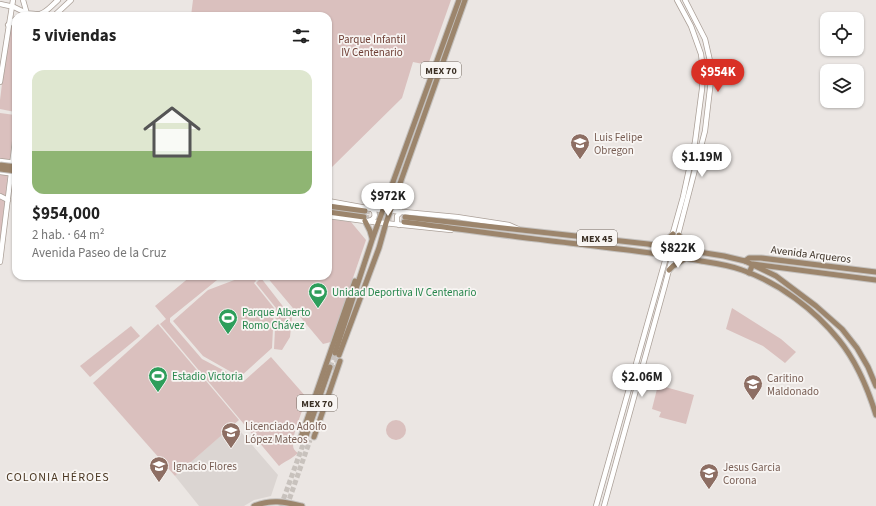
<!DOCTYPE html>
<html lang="es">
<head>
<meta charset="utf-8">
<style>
	:root { --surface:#fff; --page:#f2f2f2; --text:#222; --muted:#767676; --accent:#d93025 }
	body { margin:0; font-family:"Source Sans 3",sans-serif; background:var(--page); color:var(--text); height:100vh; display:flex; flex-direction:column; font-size:15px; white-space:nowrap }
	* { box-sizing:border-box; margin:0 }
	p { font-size:13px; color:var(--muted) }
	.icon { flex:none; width:22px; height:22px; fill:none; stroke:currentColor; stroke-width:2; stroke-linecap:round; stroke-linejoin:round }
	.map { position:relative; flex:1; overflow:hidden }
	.drawer { position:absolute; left:12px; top:12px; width:320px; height:268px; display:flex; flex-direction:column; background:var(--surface); border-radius:12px; box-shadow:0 1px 3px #0004 }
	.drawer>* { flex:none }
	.tools { position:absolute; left:820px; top:12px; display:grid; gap:8px }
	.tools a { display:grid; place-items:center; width:44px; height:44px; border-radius:8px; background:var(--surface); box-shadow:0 1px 3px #0004; font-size:20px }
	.price { position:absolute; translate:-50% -34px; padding:0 9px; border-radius:14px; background:#fff; color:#222; font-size:13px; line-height:26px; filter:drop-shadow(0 1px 2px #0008) }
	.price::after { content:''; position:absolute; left:50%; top:24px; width:12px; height:9px; margin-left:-6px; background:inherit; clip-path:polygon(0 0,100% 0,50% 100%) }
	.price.active { background:var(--accent); color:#fff }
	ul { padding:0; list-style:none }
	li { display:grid; align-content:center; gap:8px; height:212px; padding:0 20px }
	li span { display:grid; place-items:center; height:124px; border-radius:12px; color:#555 }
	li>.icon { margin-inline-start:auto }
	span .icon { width:72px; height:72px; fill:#fffc; stroke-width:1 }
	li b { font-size:17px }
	h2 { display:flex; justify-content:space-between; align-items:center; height:48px; padding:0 20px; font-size:17px }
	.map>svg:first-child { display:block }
	.built { fill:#dbd5d2 }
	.green { fill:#dac0be }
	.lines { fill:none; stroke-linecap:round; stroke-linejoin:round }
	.primary-tunnel { stroke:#c8c2bd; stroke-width:5; stroke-dasharray:5 2.5; stroke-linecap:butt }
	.secondary-casing { stroke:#aba098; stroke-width:6 }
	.primary-casing { stroke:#c4c1be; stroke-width:7 }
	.secondary { stroke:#fff; stroke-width:4.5 }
	.primary { stroke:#9c856c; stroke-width:5 }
	.primary-bridge-casing { stroke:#c4c1be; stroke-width:7; stroke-linecap:butt }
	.primary-bridge { stroke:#9c856c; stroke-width:5 }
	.labels { text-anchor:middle; stroke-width:3.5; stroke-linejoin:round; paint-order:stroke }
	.shield { fill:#f8f5f3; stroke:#746b63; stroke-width:1 }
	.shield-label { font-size:10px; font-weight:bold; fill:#3b3025 }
	.park-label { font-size:11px; fill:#6d3d33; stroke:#f8f5f3 }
	.education-label { font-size:11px; fill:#785e54; stroke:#f8f5f3; text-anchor:start }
	.street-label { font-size:11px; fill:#3b3025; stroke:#f8f5f3 }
	.leisure-label { font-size:11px; fill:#27864d; stroke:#f8f5f3; text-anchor:start }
	.neighbourhood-label { font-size:12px; letter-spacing:1px; fill:#4b3823; stroke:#f8f5f3 }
</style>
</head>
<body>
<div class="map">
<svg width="876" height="506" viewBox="0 0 876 506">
	<rect width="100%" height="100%" fill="#ebe6e3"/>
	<path class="built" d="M234,424l44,51 -7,21 -17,4 -10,6h-45l-24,-30z"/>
	<g class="green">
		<path d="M193,0h258l-23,65 -15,-3 -11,36 -72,71 -2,-2v-151h-137z"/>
		<path d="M16,17v91l-1,4 -15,-3v-9l10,-79z"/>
		<path d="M0,113l15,2 -5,45 -10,-1z"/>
		<path d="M0,175h8l-8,67z"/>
		<path d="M328,219l23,3 15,18 -35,102 -8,2 -57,-68h62z"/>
		<path d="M191,276h31l-52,42v4l32,37 42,22 27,-24 36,41c-4,11 -15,37 -14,47 0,4 2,6 5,8 -6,6 -13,8 -19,13l-119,-142 6,-5 -11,-13z"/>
		<path d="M245,276h8l3,5 -2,2 20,25 -2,40 -32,29 -37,-21 -30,-35 35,-31z"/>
		<path d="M261,278l31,40 -2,19 -8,13 -8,-1 2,-41 -20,-25z"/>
		<path d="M732,308l49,31 15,13 -11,11 -22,-17 -37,-17z"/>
		<path d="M158,324l81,96 -64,56 -82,-93z"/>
		<path d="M131,326l9,10 -50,41 -10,-11z"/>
		<path d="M658,385l36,10 -8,29 -27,-7 2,-5 -9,-3z"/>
		<circle cx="396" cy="430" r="10"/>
	</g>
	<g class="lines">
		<g class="primary-tunnel">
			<path d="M365,211l40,6"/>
			<path d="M364,217l40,5"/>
			<path d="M330,367l5,-14"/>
			<path d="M334,370l5,-15"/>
			<path d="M281,506l24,-67"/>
			<path d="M287,506l23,-66"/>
		</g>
		<g class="secondary-casing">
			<g id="secondary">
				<path d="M23,0l4,14"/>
				<path d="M0,4l14,3 12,6"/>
				<path d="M21,16c6,-5 12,-1 19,-2 7,-2 12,-9 18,-14"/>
				<path d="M54,16l17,-16"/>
				<path d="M8,25l8,-6"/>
				<path d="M0,82l13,-82"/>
				<path d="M0,161l16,2"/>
				<path d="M0,172l16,2"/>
				<path d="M0,196l8,4"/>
				<path d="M328,201l44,8 85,8 52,8 9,4"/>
				<path d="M328,216l37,5 86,9"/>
				<path d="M368,221c7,-1 9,-7 4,-12"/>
				<path d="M399,225l-2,-2v-7l4,-4"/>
				<path d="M0,262l16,-129"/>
				<path d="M596,506l87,-309 12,-55 7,-53 1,-19 -2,-16 -10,-28 -14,-26"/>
				<path d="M604,506l61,-221 40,-154 6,-51 -1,-19 -5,-22 -20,-39"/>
			</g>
		</g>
		<g class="primary-casing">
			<g id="primary">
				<path d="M328,206l37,5"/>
				<path d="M328,212l36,5"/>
				<path d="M405,217l243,27 76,12 21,5 31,15 40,30 26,23 15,19 11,19 8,19"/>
				<path d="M365,221l5,10 2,7"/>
				<path d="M404,222c58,7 116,16 174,22 41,5 82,9 123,17 13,2 28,4 41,9 37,13 72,39 97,70 17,21 29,49 37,75"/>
				<path d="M679,235l4,9 6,5"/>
				<path d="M657,244l9,-3 7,-7"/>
				<path d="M745,261l4,-3h12l115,14"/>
				<path d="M669,270l4,-4 13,-8"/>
				<path d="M749,273l4,-9 123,16"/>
				<path d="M335,353l37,-113 87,-240"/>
				<path d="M339,355l40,-107 7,-25 79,-223"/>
				<path d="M301,437l54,-156"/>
				<path d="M314,437l26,-76"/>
				<path d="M305,439l25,-72"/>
				<path d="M254,506c18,-7 30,-4 48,0"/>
			</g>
		</g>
		<use href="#secondary" class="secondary"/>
		<use href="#primary" class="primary"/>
		<g class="primary-bridge-casing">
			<g id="primary-bridge">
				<path d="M0,165l16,2"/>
				<path d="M0,169l16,2"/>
			</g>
		</g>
		<use href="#primary-bridge" class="primary-bridge"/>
	</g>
	<defs>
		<g id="school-pin" transform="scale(1)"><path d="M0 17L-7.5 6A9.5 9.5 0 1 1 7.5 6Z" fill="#8d6e63" stroke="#f8f5f3"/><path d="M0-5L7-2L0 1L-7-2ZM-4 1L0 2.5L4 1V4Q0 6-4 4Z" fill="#fff"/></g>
		<g id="stadium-pin" transform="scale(1)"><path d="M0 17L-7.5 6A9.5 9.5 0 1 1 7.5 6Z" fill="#2e9e5b" stroke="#f8f5f3"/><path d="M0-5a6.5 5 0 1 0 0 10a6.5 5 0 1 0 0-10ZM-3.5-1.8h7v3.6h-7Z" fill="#fff"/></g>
	</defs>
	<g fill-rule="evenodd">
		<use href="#school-pin" x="580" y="143"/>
		<use href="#stadium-pin" x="318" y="292"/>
		<use href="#stadium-pin" x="228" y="318"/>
		<use href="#stadium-pin" x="158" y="376"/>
		<use href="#school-pin" x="753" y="384"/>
		<use href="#school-pin" x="231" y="432"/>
		<use href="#school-pin" x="159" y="466"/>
		<use href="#school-pin" x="709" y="473"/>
	</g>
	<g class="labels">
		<g class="shield">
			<rect x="421" y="62" width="40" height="16" rx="3"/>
			<rect x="577" y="230" width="40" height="16" rx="3"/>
			<rect x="297" y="395" width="40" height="16" rx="3"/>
		</g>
		<g class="shield-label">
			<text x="441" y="74">MEX 70</text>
			<text x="597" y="242">MEX 45</text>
			<text x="317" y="407">MEX 70</text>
		</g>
		<g class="park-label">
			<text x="372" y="43">Parque Infantil<tspan x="372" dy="13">IV Centenario</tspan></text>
		</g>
		<g class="education-label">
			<text x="594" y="141">Luis Felipe<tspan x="594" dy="13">Obregon</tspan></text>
			<text x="767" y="382">Caritino<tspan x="767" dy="13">Maldonado</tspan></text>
			<text x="245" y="430">Licenciado Adolfo<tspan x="245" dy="13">López Mateos</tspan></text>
			<text x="173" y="470">Ignacio Flores</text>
			<text x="723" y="471">Jesus Garcia<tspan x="723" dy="13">Corona</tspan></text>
		</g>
		<g class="street-label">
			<text transform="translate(811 254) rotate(7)" y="4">Avenida Arqueros</text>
		</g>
		<g class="leisure-label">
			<text x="332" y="296">Unidad Deportiva IV Centenario</text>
			<text x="242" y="316">Parque Alberto<tspan x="242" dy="13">Romo Chávez</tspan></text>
			<text x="172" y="380">Estadio Victoria</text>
		</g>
		<g class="neighbourhood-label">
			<text x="58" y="481">COLONIA HÉROES</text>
		</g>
	</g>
</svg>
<div class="tools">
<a><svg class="icon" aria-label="locate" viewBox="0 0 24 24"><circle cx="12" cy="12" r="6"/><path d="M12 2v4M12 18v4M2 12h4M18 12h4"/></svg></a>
<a><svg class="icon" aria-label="layers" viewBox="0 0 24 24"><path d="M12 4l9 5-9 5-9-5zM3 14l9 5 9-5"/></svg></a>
</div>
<b class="price active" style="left:718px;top:93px">$954K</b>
<b class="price" style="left:702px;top:178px">$1.19M</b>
<b class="price" style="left:388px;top:217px">$972K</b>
<b class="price" style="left:678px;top:269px">$822K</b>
<b class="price" style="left:642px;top:398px">$2.06M</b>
<section class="drawer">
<h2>5 viviendas<svg class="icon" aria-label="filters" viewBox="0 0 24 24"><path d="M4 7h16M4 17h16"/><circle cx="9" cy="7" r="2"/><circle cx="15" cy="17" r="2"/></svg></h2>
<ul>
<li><span style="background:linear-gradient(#dfe7d0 65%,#8fb573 0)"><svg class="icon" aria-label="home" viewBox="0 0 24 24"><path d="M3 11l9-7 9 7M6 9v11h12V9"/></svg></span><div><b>$954,000</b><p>2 hab. · 64 m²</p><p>Avenida Paseo de la Cruz</p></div></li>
</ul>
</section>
</div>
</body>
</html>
